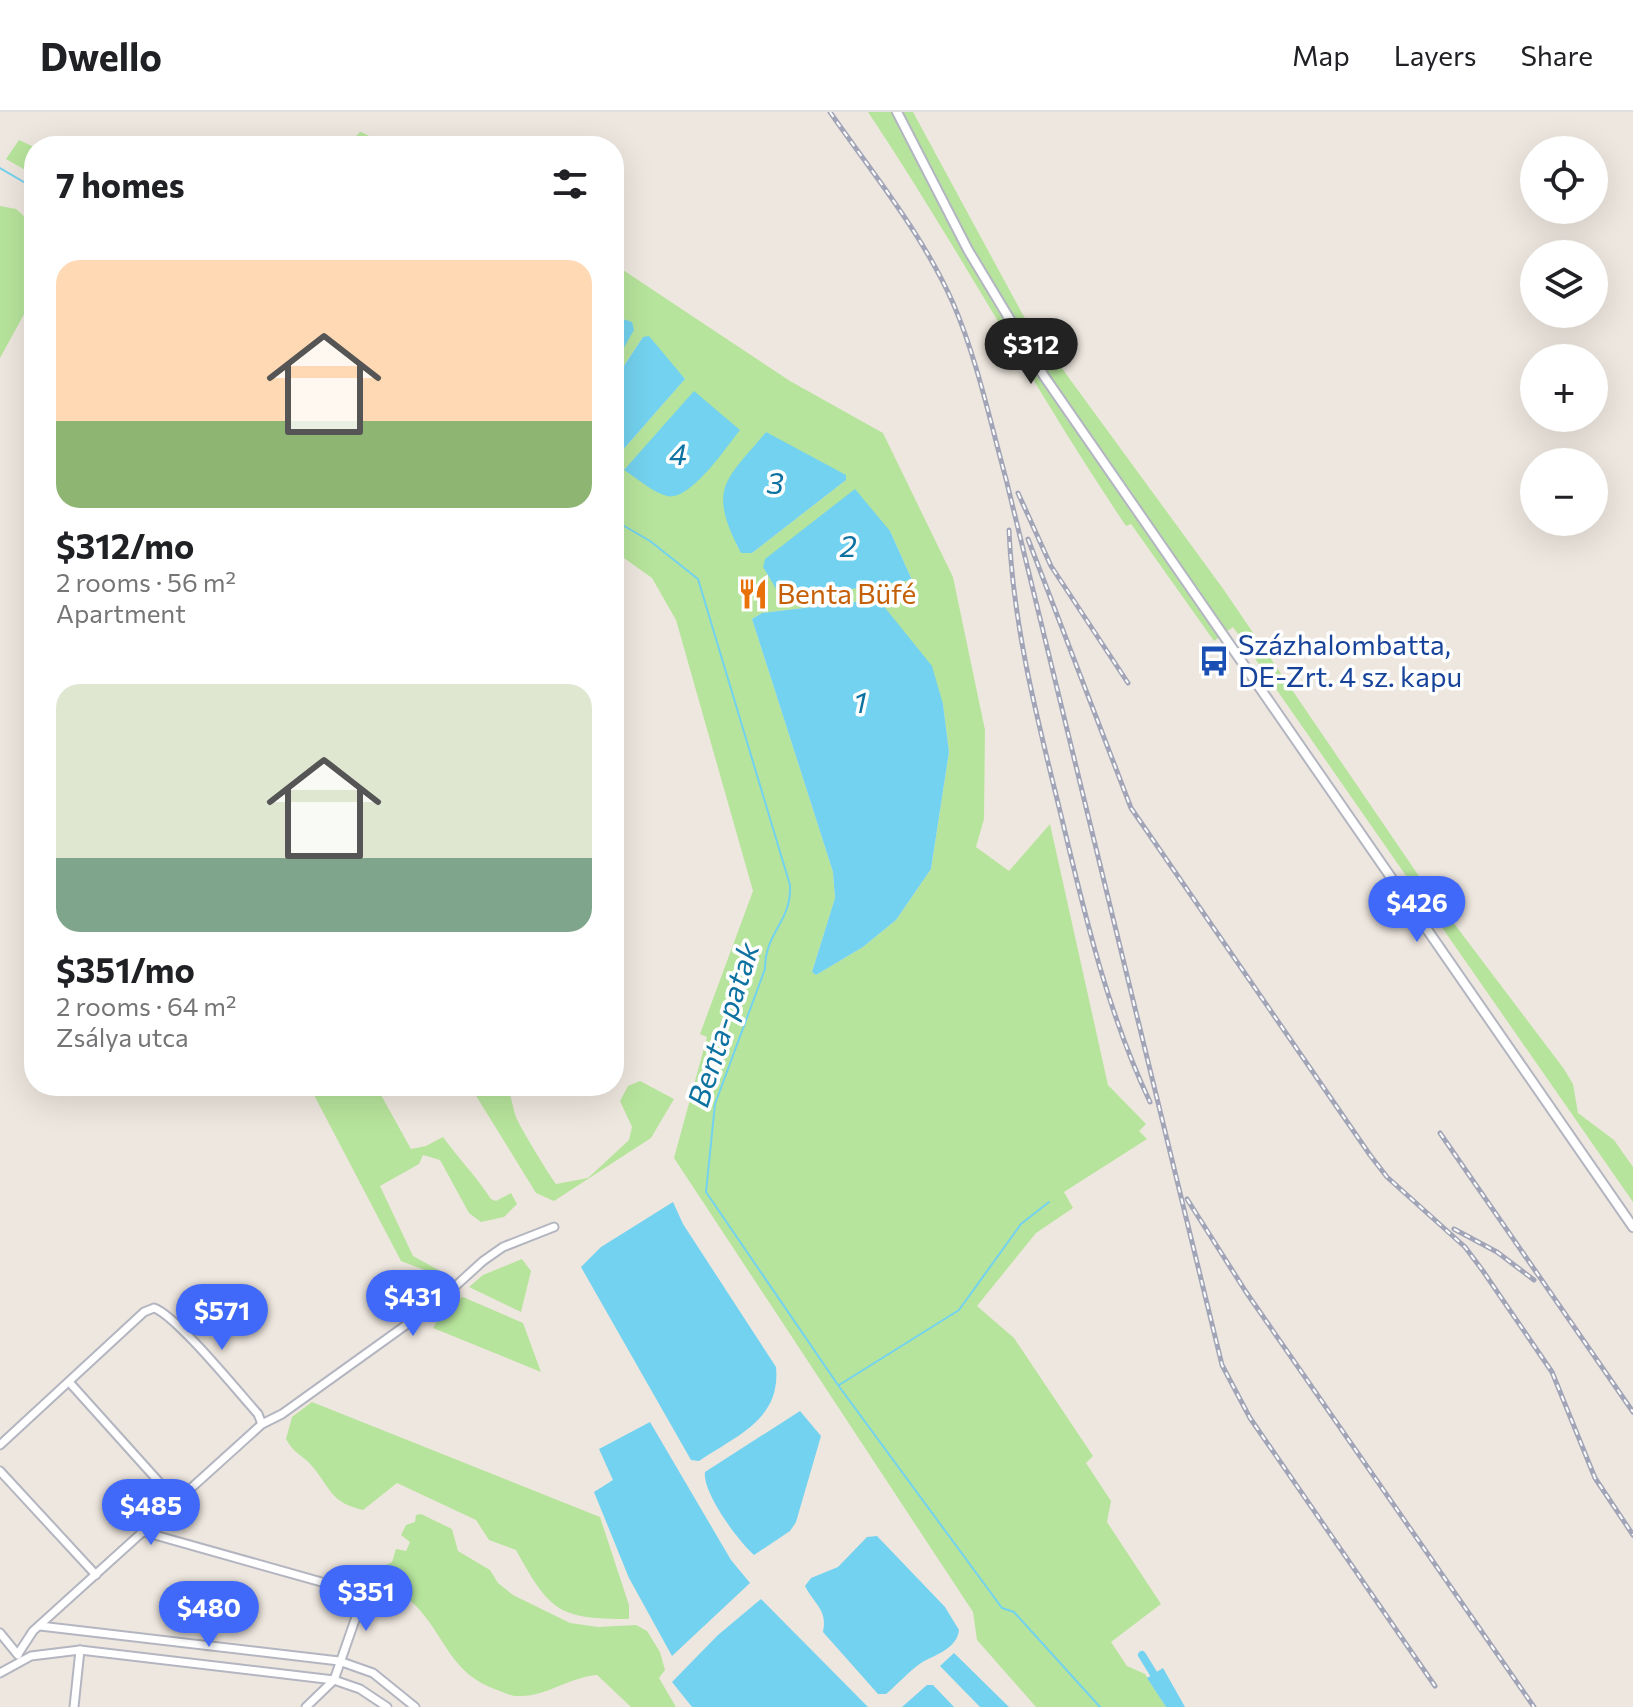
<!DOCTYPE html>
<html lang="en">
<head>
<meta charset="utf-8">
<style>
	:root { --surface:#fff; --page:#f2f2f2; --text:#202124; --muted:#757577; --line:#e0e0e0; --accent:#4069fa }
	body { margin:0; font-family:Commissioner,sans-serif; background:var(--page); color:var(--text); height:100vh; display:flex; flex-direction:column; font-size:30px; white-space:nowrap }
	* { box-sizing:border-box; margin:0 }
	p { font-size:26px; color:var(--muted) }
	.icon { flex:none; width:44px; height:44px; fill:none; stroke:currentColor; stroke-width:2; stroke-linecap:round; stroke-linejoin:round }
	.map { position:relative; flex:1; overflow:hidden }
	.drawer { position:absolute; left:24px; top:24px; width:600px; height:960px; display:flex; flex-direction:column; background:var(--surface); border-radius:32px; box-shadow:0 8px 32px #0002 }
	.drawer>* { flex:none }
	.controls { position:absolute; left:1520px; top:24px; display:grid; gap:16px }
	.controls a { display:grid; place-items:center; width:88px; height:88px; border-radius:50%; background:var(--surface); box-shadow:0 8px 32px #0002; font-size:40px }
	.price { position:absolute; translate:-50% -68px; padding:0 18px; border-radius:28px; background:var(--accent); color:#fff; font-size:26px; line-height:52px; filter:drop-shadow(0 2px 4px #0008) }
	.price::after { content:''; position:absolute; left:50%; top:48px; width:24px; height:18px; margin-left:-12px; background:inherit; clip-path:polygon(0 0,100% 0,50% 100%) }
	.price.active { background:#222; color:#fff }
	ul { padding:0; list-style:none }
	li { display:grid; align-content:center; gap:16px; height:424px; padding:0 32px }
	li span { display:grid; place-items:center; height:248px; border-radius:24px; color:#555 }
	li>.icon { margin-inline-start:auto }
	span .icon { width:144px; height:144px; fill:#fffc; stroke-width:1 }
	li b { font-size:34px }
	h2 { display:flex; justify-content:space-between; align-items:center; height:96px; padding:0 32px; font-size:34px }
	header { display:flex; align-items:center; gap:48px; box-sizing:border-box; height:112px; padding:0 40px; background:var(--surface); border-bottom:2px solid var(--line) }
	header strong { font-size:38px }
	nav { display:flex; gap:44px; margin-inline-start:auto; font-size:28px }
	.map>svg:first-child { display:block }
	.green { fill:#b7e49c; fill-rule:evenodd }
	.water { fill:#73d2ef }
	.lines { fill:none; stroke-linecap:round; stroke-linejoin:round }
	.stream { stroke:#73d2ef; stroke-width:2 }
	.canal { stroke:#73d2ef; stroke-width:8 }
	.minor-casing { stroke:#b3b6c0; stroke-width:11 }
	.tertiary-casing { stroke:#b3b6c0; stroke-width:12 }
	.minor { stroke:#fff; stroke-width:7 }
	.tertiary { stroke:#fff; stroke-width:8 }
	.rail-casing { stroke:#a1a5b7; stroke-width:5 }
	.rail { stroke:#fff; stroke-width:2; stroke-dasharray:6; stroke-linecap:butt }
	.labels { text-anchor:middle; stroke-width:7; stroke-linejoin:round; paint-order:stroke }
	.food-label { font-size:28px; fill:#c56008; stroke:#fff; text-anchor:start }
	.transit-label { font-size:28px; fill:#164399; stroke:#fff; text-anchor:start }
	.water-label { font-size:30px; font-style:italic; fill:#0d72a0; stroke:#fff }
</style>
</head>
<body>
<header>
<strong>Dwello</strong>
<nav><a>Map</a><a>Layers</a><a>Share</a></nav>
</header>
<div class="map">
<svg width="1633" height="1595" viewBox="0 0 1633 1595">
	<rect width="100%" height="100%" fill="#eee7df"/>
	<g class="green">
		<path d="M868,0h45l110,203 201,275 201,295 139,184 9,15 5,29 36,27 19,27v35l-400,-575 -19,14 -83,-117 -5,2c-91,-135 -168,-279 -258,-414z"/>
		<path d="M360,20h1l29,14h-43z"/>
		<path d="M19,28l15,7v28l-28,-16z"/>
		<path d="M0,94l16,3 18,16v71l-34,62z"/>
		<path d="M614,152l176,117 93,52 70,144 32,153 -1,89 -8,28 33,24 41,-47 58,261 38,39 -7,7 8,8 -83,53 9,16 -37,25 -59,73 37,32 79,118 -7,7 25,38 -4,21 54,82 -50,38 16,24 18,8 21,33h-130l-59,-67 -4,-28 -299,-454 33,-121 -7,-3 53,-143 -77,-271 -24,-42 -38,-27v-91l71,-81 -42,-42 -29,44c0,-22 14,-37 17,-59l-17,-6zM846,368l-94,73h-10l-6,-9zM890,419l22,49 -115,17zM878,487l65,105 6,48 -18,117 -35,51 -33,27 -47,28 -4,-3 23,-74 -2,-26 -81,-253 10,-6z"/>
		<path d="M640,969l34,18 -23,39 -97,63 -18,-8 -66,-107h36c6,10 6,20 10,31 4,10 33,58 40,67l32,-6 41,-38 3,-13 -12,-26 8,-15z"/>
		<path d="M322,974h54l35,63 15,-3 17,-9c16,22 33,39 48,62l5,2 15,-8 6,11 -13,13 -23,5 -12,-9 -29,-53 -17,-5 -4,9 -39,22 33,70 31,17 1,5 -44,-17 -87,-166 2,-6z"/>
		<path d="M522,1147l9,12 -10,41 -52,-25 14,-12z"/>
		<path d="M408,1160l32,14 -8,12 -18,12 -11,-4 -4,-16z"/>
		<path d="M463,1185l60,26 18,49 -108,-44 13,-22z"/>
		<path d="M312,1290l288,115 29,88v14c-70,0 -79,-7 -113,-69l-27,-10 -13,-20 -79,-37 -34,27c-33,-8 -31,-20 -51,-44 -10,-12 -17,-11 -26,-27l6,-22z"/>
		<path d="M421,1402l31,15 6,22 32,19 8,13 15,12 57,28 28,4 38,-2 11,6 13,21 5,18 -6,8 17,29h-45l-34,-32c-27,2 -50,21 -76,21 -8,1 -16,-3 -24,-6 -48,-17 -51,-54 -83,-86 -10,-9 -26,-14 -37,-22l7,-16 8,-4 4,-13 10,2 4,-9 -9,-7 5,-10 9,-3 1,-7z"/>
	</g>
	<g class="water">
		<path d="M614,204l18,6 2,8 -20,35z"/>
		<path d="M649,224l36,43 -71,81v-79l29,-44z"/>
		<path d="M694,279l46,39c-13,16 -50,72 -73,66 -15,-4 -30,-18 -43,-26z"/>
		<path d="M766,320l80,43v5l-94,73h-11c-34,-65 -16,-72 25,-121z"/>
		<path d="M855,377l35,42 22,49 -115,17 -19,-5 -15,-25 2,-8z"/>
		<path d="M878,487l54,67 11,38 6,48 -18,117 -35,51 -33,27 -47,28 -4,-3 23,-74 -2,-26 -81,-253 10,-6z"/>
		<path d="M673,1090l10,22 93,143c5,53 -39,68 -77,94l-8,-1 -110,-193 20,-20z"/>
		<path d="M800,1299l21,25 -25,86 -6,9 -36,24c-16,-14 -52,-63 -49,-83z"/>
		<path d="M650,1310l81,138 19,23 -78,73 -43,-78 -35,-86 19,-12 -14,-31z"/>
		<path d="M877,1424l68,71 14,23c-2,19 -25,25 -38,33 -12,8 -24,22 -35,31h-8l-55,-62c5,-22 -9,-28 -18,-46l6,-8 27,-11 29,-30z"/>
		<path d="M761,1487l107,108h-176l-20,-25 46,-47z"/>
		<path d="M954,1541l55,54h-29l-40,-41z"/>
		<path d="M1163,1556l22,39h-19l-19,-29z"/>
		<path d="M927,1573h6l21,22h-52z"/>
	</g>
	<g class="lines">
		<g class="stream">
			<path d="M0,56l34,20"/>
			<path d="M614,408l36,21 48,38 92,306c2,37 -25,46 -25,84l-50,135 -9,88 132,193 164,223 12,4 86,95"/>
			<path d="M839,1273l120,-75 62,-86 28,-22"/>
		</g>
		<path class="canal" d="M1142,1543l16,26"/>
		<g class="minor-casing">
			<g id="minor">
				<path d="M70,1271l107,119"/>
				<path d="M0,1333l144,-133 10,-4c23,8 84,84 104,106l4,10"/>
				<path d="M0,1359l96,104"/>
				<path d="M144,1420l220,62 -30,86 -28,27"/>
				<path d="M40,1514l299,35 34,12 42,34"/>
				<path d="M0,1521l18,22"/>
				<path d="M18,1542l15,-23 229,-207 20,-10 156,-112 45,-41 20,-14 51,-20"/>
				<path d="M0,1561l31,-17 49,-6 254,30 26,9 27,18"/>
				<path d="M74,1595l6,-57"/>
			</g>
		</g>
		<g class="tertiary-casing">
			<path id="tertiary" d="M897,0l71,138 76,126 589,851"/>
		</g>
		<use href="#minor" class="minor"/>
		<use href="#tertiary" class="tertiary"/>
		<g class="rail-casing">
			<g id="rail">
				<path d="M830,0c43,62 92,121 123,191 24,56 37,118 53,176l216,886 28,53 185,268"/>
				<path d="M1018,381l33,73 77,117"/>
				<path d="M1009,418c4,96 28,188 51,281 24,100 46,198 90,291"/>
				<path d="M1028,427l103,269 239,347 17,22 78,70 18,24 69,101 43,106 38,57"/>
				<path d="M1440,1021l193,279"/>
				<path d="M1187,1087l59,93 288,415"/>
				<path d="M1454,1117l43,23 37,28"/>
			</g>
		</g>
		<use href="#rail" class="rail"/>
	</g>
	<defs>
		<g id="restaurant-bare" transform="scale(2.4)"><path d="M-5-6h1v4h1v-4h1v4h1v-4h1v5L-1.5 .5V6h-2V.5L-5-1ZM5-6V6H3V1.5H1.5Q1.5-4 5-6Z" fill="#e8710a" stroke="#fff" stroke-width="2.5" paint-order="stroke"/></g>
		<g id="bus-bare" transform="scale(2.4)"><path d="M-5-6H5V4H4V6H2V4H-2V6H-4V4H-5ZM-3.5-4V0h7V-4ZM-3.5 1.2v1.5H-2V1.2ZM2 1.2v1.5H3.5V1.2Z" fill="#1a4fb4" stroke="#fff" stroke-width="2.5" paint-order="stroke"/></g>
	</defs>
	<g fill-rule="evenodd">
		<use href="#restaurant-bare" x="753" y="482"/>
		<use href="#bus-bare" x="1214" y="549"/>
	</g>
	<g class="labels">
		<g class="food-label">
			<text x="777" y="492">Benta Büfé</text>
		</g>
		<g class="transit-label">
			<text x="1238" y="543">Százhalombatta,<tspan x="1238" dy="32">DE-Zrt. 4 sz. kapu</tspan></text>
		</g>
		<g class="water-label">
			<text x="678" y="353">4</text>
			<text x="775" y="382">3</text>
			<text x="848" y="445">2</text>
			<text x="860" y="601">1</text>
			<text transform="translate(724 913) rotate(-72)" y="10">Benta-patak</text>
		</g>
	</g>
</svg>
<div class="controls">
<a><svg class="icon" aria-label="locate" viewBox="0 0 24 24"><circle cx="12" cy="12" r="6"/><path d="M12 2v4M12 18v4M2 12h4M18 12h4"/></svg></a>
<a><svg class="icon" aria-label="layers" viewBox="0 0 24 24"><path d="M12 4l9 5-9 5-9-5zM3 14l9 5 9-5"/></svg></a>
<a>+</a>
<a>−</a>
</div>
<b class="price active" style="left:1031px;top:274px">$312</b>
<b class="price" style="left:1417px;top:832px">$426</b>
<b class="price" style="left:413px;top:1226px">$431</b>
<b class="price" style="left:222px;top:1240px">$571</b>
<b class="price" style="left:151px;top:1435px">$485</b>
<b class="price" style="left:366px;top:1521px">$351</b>
<b class="price" style="left:209px;top:1537px">$480</b>
<section class="drawer">
<h2>7 homes<svg class="icon" aria-label="filters" viewBox="0 0 24 24"><path d="M4 7h16M4 17h16"/><circle cx="9" cy="7" r="2"/><circle cx="15" cy="17" r="2"/></svg></h2>
<ul>
<li><span style="background:linear-gradient(#ffd9b3 65%,#8fb573 0)"><svg class="icon" aria-label="home" viewBox="0 0 24 24"><path d="M3 11l9-7 9 7M6 9v11h12V9"/></svg></span><div><b>$312/mo</b><p>2 rooms · 56 m²</p><p>Apartment</p></div></li>
<li><span style="background:linear-gradient(#dfe7d0 70%,#7fa58c 0)"><svg class="icon" aria-label="home" viewBox="0 0 24 24"><path d="M3 11l9-7 9 7M6 9v11h12V9"/></svg></span><div><b>$351/mo</b><p>2 rooms · 64 m²</p><p>Zsálya utca</p></div></li>
</ul>
</section>
</div>
</body>
</html>
